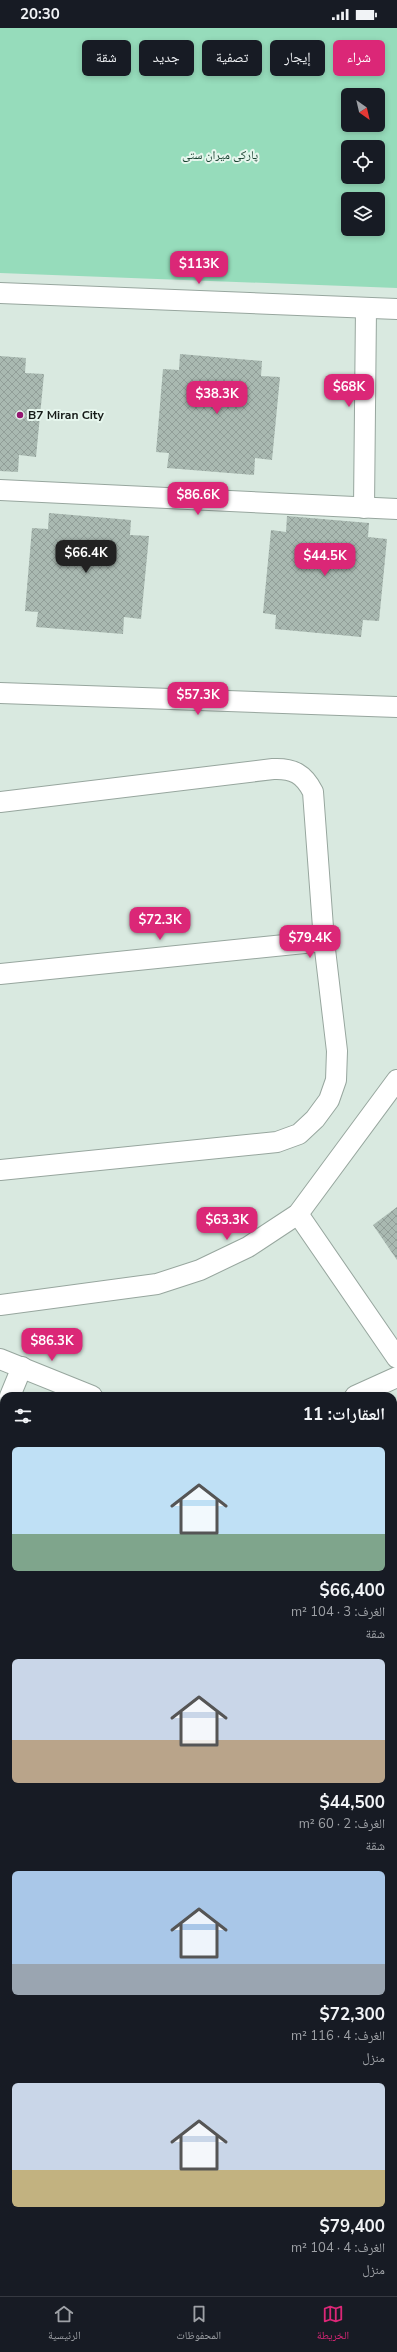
<!DOCTYPE html>
<html lang="ar">
<head>
<meta charset="utf-8">
<style>
	:root { --surface:#171b24; --page:#20242c; --text:#f1f3f6; --muted:#9ea1a6; --line:#363941; --accent:#db2777 }
	body { margin:0; font-family:"Nunito Sans","Noto Naskh Arabic",sans-serif; background:var(--page); color:var(--text); direction:rtl; height:100vh; display:flex; flex-direction:column; font-size:15px; white-space:nowrap }
	* { box-sizing:border-box; margin:0 }
	p { font-size:13px; color:var(--muted) }
	.icon { flex:none; width:22px; height:22px; fill:none; stroke:currentColor; stroke-width:2; stroke-linecap:round; stroke-linejoin:round }
	.map { position:relative; flex:1; overflow:hidden; direction:ltr }
	.panel { position:absolute; left:0px; top:1364px; width:397px; height:904px; display:flex; flex-direction:column; background:var(--surface); border-radius:12px 12px 0 0; box-shadow:0 2px 6px #0003; direction:rtl }
	.panel>* { flex:none }
	.banner { position:absolute; left:12px; top:12px; width:373px; height:36px; direction:rtl; display:flex; gap:8px }
	.needle { width:26px; rotate:146deg }
	.fabs { position:absolute; left:341px; top:60px; display:grid; gap:8px }
	.fabs a { display:grid; place-items:center; width:44px; height:44px; border-radius:6px; background:var(--surface); box-shadow:0 2px 6px #0003; font-size:20px }
	.price { position:absolute; translate:-50% -34px; padding:0 9px; border-radius:8px; background:var(--accent); color:#fff; font-size:13px; line-height:26px; filter:drop-shadow(0 1px 2px #0008) }
	.price::after { content:''; position:absolute; left:50%; top:24px; width:12px; height:9px; margin-left:-6px; background:inherit; clip-path:polygon(0 0,100% 0,50% 100%) }
	.price.on { background:#222; color:#fff }
	ul { padding:0; list-style:none }
	li { display:grid; align-content:center; gap:8px; height:212px; padding:0 12px }
	li span { display:grid; place-items:center; height:124px; border-radius:6px; color:#555 }
	li>.icon { margin-inline-start:auto }
	span .icon { width:72px; height:72px; fill:#fffc; stroke-width:1 }
	li b { font-size:17px }
	h2 { display:flex; justify-content:space-between; align-items:center; height:48px; padding:0 12px; font-size:17px }
	.tag { padding:0 14px; border-radius:6px; background:var(--surface); box-shadow:0 2px 6px #0003; font-size:14px; line-height:36px }
	.tag.on { background:var(--accent); color:#fff }
	.status { display:flex; justify-content:space-between; align-items:center; height:28px; padding:0 20px; background:var(--surface); direction:ltr }
	.status svg { height:11px; fill:currentColor }
	.tab-bar { display:flex; justify-content:space-around; align-items:center; height:56px; border-top:1px solid var(--line); background:var(--surface); font-size:11px; color:var(--muted) }
	.tab-bar a { display:grid; justify-items:center; gap:2px }
	.tab-bar .on { color:var(--accent) }
	.map>svg:first-child { display:block }
	.green { fill:#96dcbb; fill-rule:evenodd }
	.building { fill:url(#building-cross-hatch) }
	.lines { fill:none; stroke-linecap:round; stroke-linejoin:round }
	.street-casing { stroke:#97a69e; stroke-width:22 }
	.secondary-casing { stroke:#97a69e; stroke-width:24 }
	.street { stroke:#fff; stroke-width:20 }
	.secondary { stroke:#c3e3d6; stroke-width:22 }
	.poi-dot { fill:#941670; stroke:#e6f6ed; stroke-width:1.5 }
	.labels { text-anchor:middle; stroke-width:4; stroke-linejoin:round; paint-order:stroke }
	.park-label { font-size:12px; fill:#1a4231; stroke:#e6f6ed }
	.poi-label { font-size:12px; font-weight:bold; fill:#171c19; stroke:#e6f6ed; text-anchor:start }
</style>
</head>
<body>
<div class="status"><b>20:30</b><svg viewBox="0 0 49 12"><path d="M0 12V9h3v3zM5 12V6h3v6zM10 12V3h3v9zM15 12V0h3v12zM26 1h20v11H26zM47 4h2v5h-2z"/></svg></div>
<div class="map">
<svg width="397" height="2268" viewBox="0 0 397 2268">
	<defs>
		<pattern id="building-cross-hatch" width="8" height="8" patternUnits="userSpaceOnUse"><rect width="8" height="8" fill="#a9b9b1"/><path d="M0 0l8 8M0 8l8-8" fill="none" stroke="#919e98"/></pattern>
	</defs>
	<rect width="100%" height="100%" fill="#d9e9e0"/>
	<path class="green" d="M0,0h397v260l-397,-15zM348,67h30v30h-30zM348,119h30v30h-30zM348,171h30v30h-30z"/>
	<g class="building">
		<path d="M180,326l82,7 -1,15 19,1 -8,83 -17,-2 -1,17 -87,-7 2,-15 -13,-1 7,-83 16,1z"/>
		<path d="M0,328l26,2 -1,15 19,1 -8,83 -17,-2 -1,17 -18,-1z"/>
		<path d="M49,485l82,7 -1,15 19,1 -8,83 -17,-2 -1,17 -87,-7 2,-15 -13,-1 7,-83 16,1z"/>
		<path d="M287,488l82,7 -1,14 19,2 -8,82 -16,-1 -2,17 -86,-8 1,-14 -13,-2 8,-83 15,2z"/>
		<path d="M397,1179v53l-24,-35z"/>
	</g>
	<g class="lines">
		<g class="street-casing">
			<g id="street">
				<path d="M0,265l397,16"/>
				<path d="M0,462l397,19"/>
				<path d="M364,480l2,-200"/>
				<path d="M0,665l397,14"/>
				<path d="M0,774l273,-33c20,-1 31,5 40,23l11,149 13,110 -1,29 -7,20 -14,19 -16,15 -22,8 -277,28"/>
				<path d="M0,946l324,-33"/>
				<path d="M298,1186l99,144"/>
				<path d="M0,1277l157,-21 43,-14 48,-23 50,-33 99,-134"/>
				<path d="M0,1331l92,37"/>
				<path d="M10,1368l12,-29"/>
				<path d="M355,1368l42,-19"/>
				<path d="M0,1393l4,-10"/>
				<path d="M393,1432h4"/>
				<path d="M393,1673l4,18"/>
				<path d="M0,1713l4,-9"/>
				<path d="M393,1806l4,-3"/>
				<path d="M393,1940l4,6"/>
				<path d="M393,2066l4,2"/>
			</g>
		</g>
		<g class="secondary-casing">
			<g id="secondary">
				<path d="M0,2047l4,1"/>
				<path d="M315,2264l4,4"/>
			</g>
		</g>
		<use href="#street" class="street"/>
		<use href="#secondary" class="secondary"/>
	</g>
	<circle class="poi-dot" cx="20" cy="387" r="4"/>
	<g class="labels">
		<g class="park-label">
			<text x="220" y="131">پارکی میران ستی</text>
		</g>
		<g class="poi-label">
			<text x="28" y="391">B7 Miran City</text>
		</g>
	</g>
</svg>
<div class="fabs">
<a><svg class="needle" viewBox="-14 -14 28 28"><path d="M0-13l5 13h-10z" fill="#e53935"/><path d="M0 13l5-13h-10z" fill="#9ea1a6"/></svg></a>
<a><svg class="icon" aria-label="locate" viewBox="0 0 24 24"><circle cx="12" cy="12" r="6"/><path d="M12 2v4M12 18v4M2 12h4M18 12h4"/></svg></a>
<a><svg class="icon" aria-label="layers" viewBox="0 0 24 24"><path d="M12 4l9 5-9 5-9-5zM3 14l9 5 9-5"/></svg></a>
</div>
<b class="price" style="left:199px;top:257px">$113K</b>
<b class="price" style="left:349px;top:380px">$68K</b>
<b class="price" style="left:217px;top:387px">$38.3K</b>
<b class="price" style="left:198px;top:488px">$86.6K</b>
<b class="price on" style="left:86px;top:546px">$66.4K</b>
<b class="price" style="left:325px;top:549px">$44.5K</b>
<b class="price" style="left:198px;top:688px">$57.3K</b>
<b class="price" style="left:160px;top:913px">$72.3K</b>
<b class="price" style="left:310px;top:931px">$79.4K</b>
<b class="price" style="left:227px;top:1213px">$63.3K</b>
<b class="price" style="left:52px;top:1334px">$86.3K</b>
<div class="banner">
<a class="tag on">شراء</a>
<a class="tag">إيجار</a>
<a class="tag">تصفية</a>
<a class="tag">جديد</a>
<a class="tag">شقة</a>
</div>
<section class="panel">
<h2>العقارات: 11<svg class="icon" aria-label="filters" viewBox="0 0 24 24"><path d="M4 7h16M4 17h16"/><circle cx="9" cy="7" r="2"/><circle cx="15" cy="17" r="2"/></svg></h2>
<ul>
<li><span style="background:linear-gradient(#bfe0f5 70%,#7fa58c 0)"><svg class="icon" aria-label="home" viewBox="0 0 24 24"><path d="M3 11l9-7 9 7M6 9v11h12V9"/></svg></span><div><b>$66,400</b><p>الغرف: 3 · 104 m²</p><p>شقة</p></div></li>
<li><span style="background:linear-gradient(#c9d6e8 65%,#b9a48a 0)"><svg class="icon" aria-label="home" viewBox="0 0 24 24"><path d="M3 11l9-7 9 7M6 9v11h12V9"/></svg></span><div><b>$44,500</b><p>الغرف: 2 · 60 m²</p><p>شقة</p></div></li>
<li><span style="background:linear-gradient(#a9c7e8 75%,#9aa5b1 0)"><svg class="icon" aria-label="home" viewBox="0 0 24 24"><path d="M3 11l9-7 9 7M6 9v11h12V9"/></svg></span><div><b>$72,300</b><p>الغرف: 4 · 116 m²</p><p>منزل</p></div></li>
<li><span style="background:linear-gradient(#c9d6e8 70%,#c2b280 0)"><svg class="icon" aria-label="home" viewBox="0 0 24 24"><path d="M3 11l9-7 9 7M6 9v11h12V9"/></svg></span><div><b>$79,400</b><p>الغرف: 4 · 104 m²</p><p>منزل</p></div></li>
</ul>
</section>
</div>
<nav class="tab-bar">
<a class="on"><svg class="icon" aria-label="map" viewBox="0 0 24 24"><path d="M3 6l6-2 6 2 6-2v14l-6 2-6-2-6 2zM9 4v14M15 6v14"/></svg>الخريطة</a>
<a><svg class="icon" aria-label="saved" viewBox="0 0 24 24"><path d="M7 4h10v16l-5-4-5 4z"/></svg>المحفوظات</a>
<a><svg class="icon" aria-label="home" viewBox="0 0 24 24"><path d="M3 11l9-7 9 7M6 9v11h12V9"/></svg>الرئيسية</a>
</nav>
</body>
</html>
